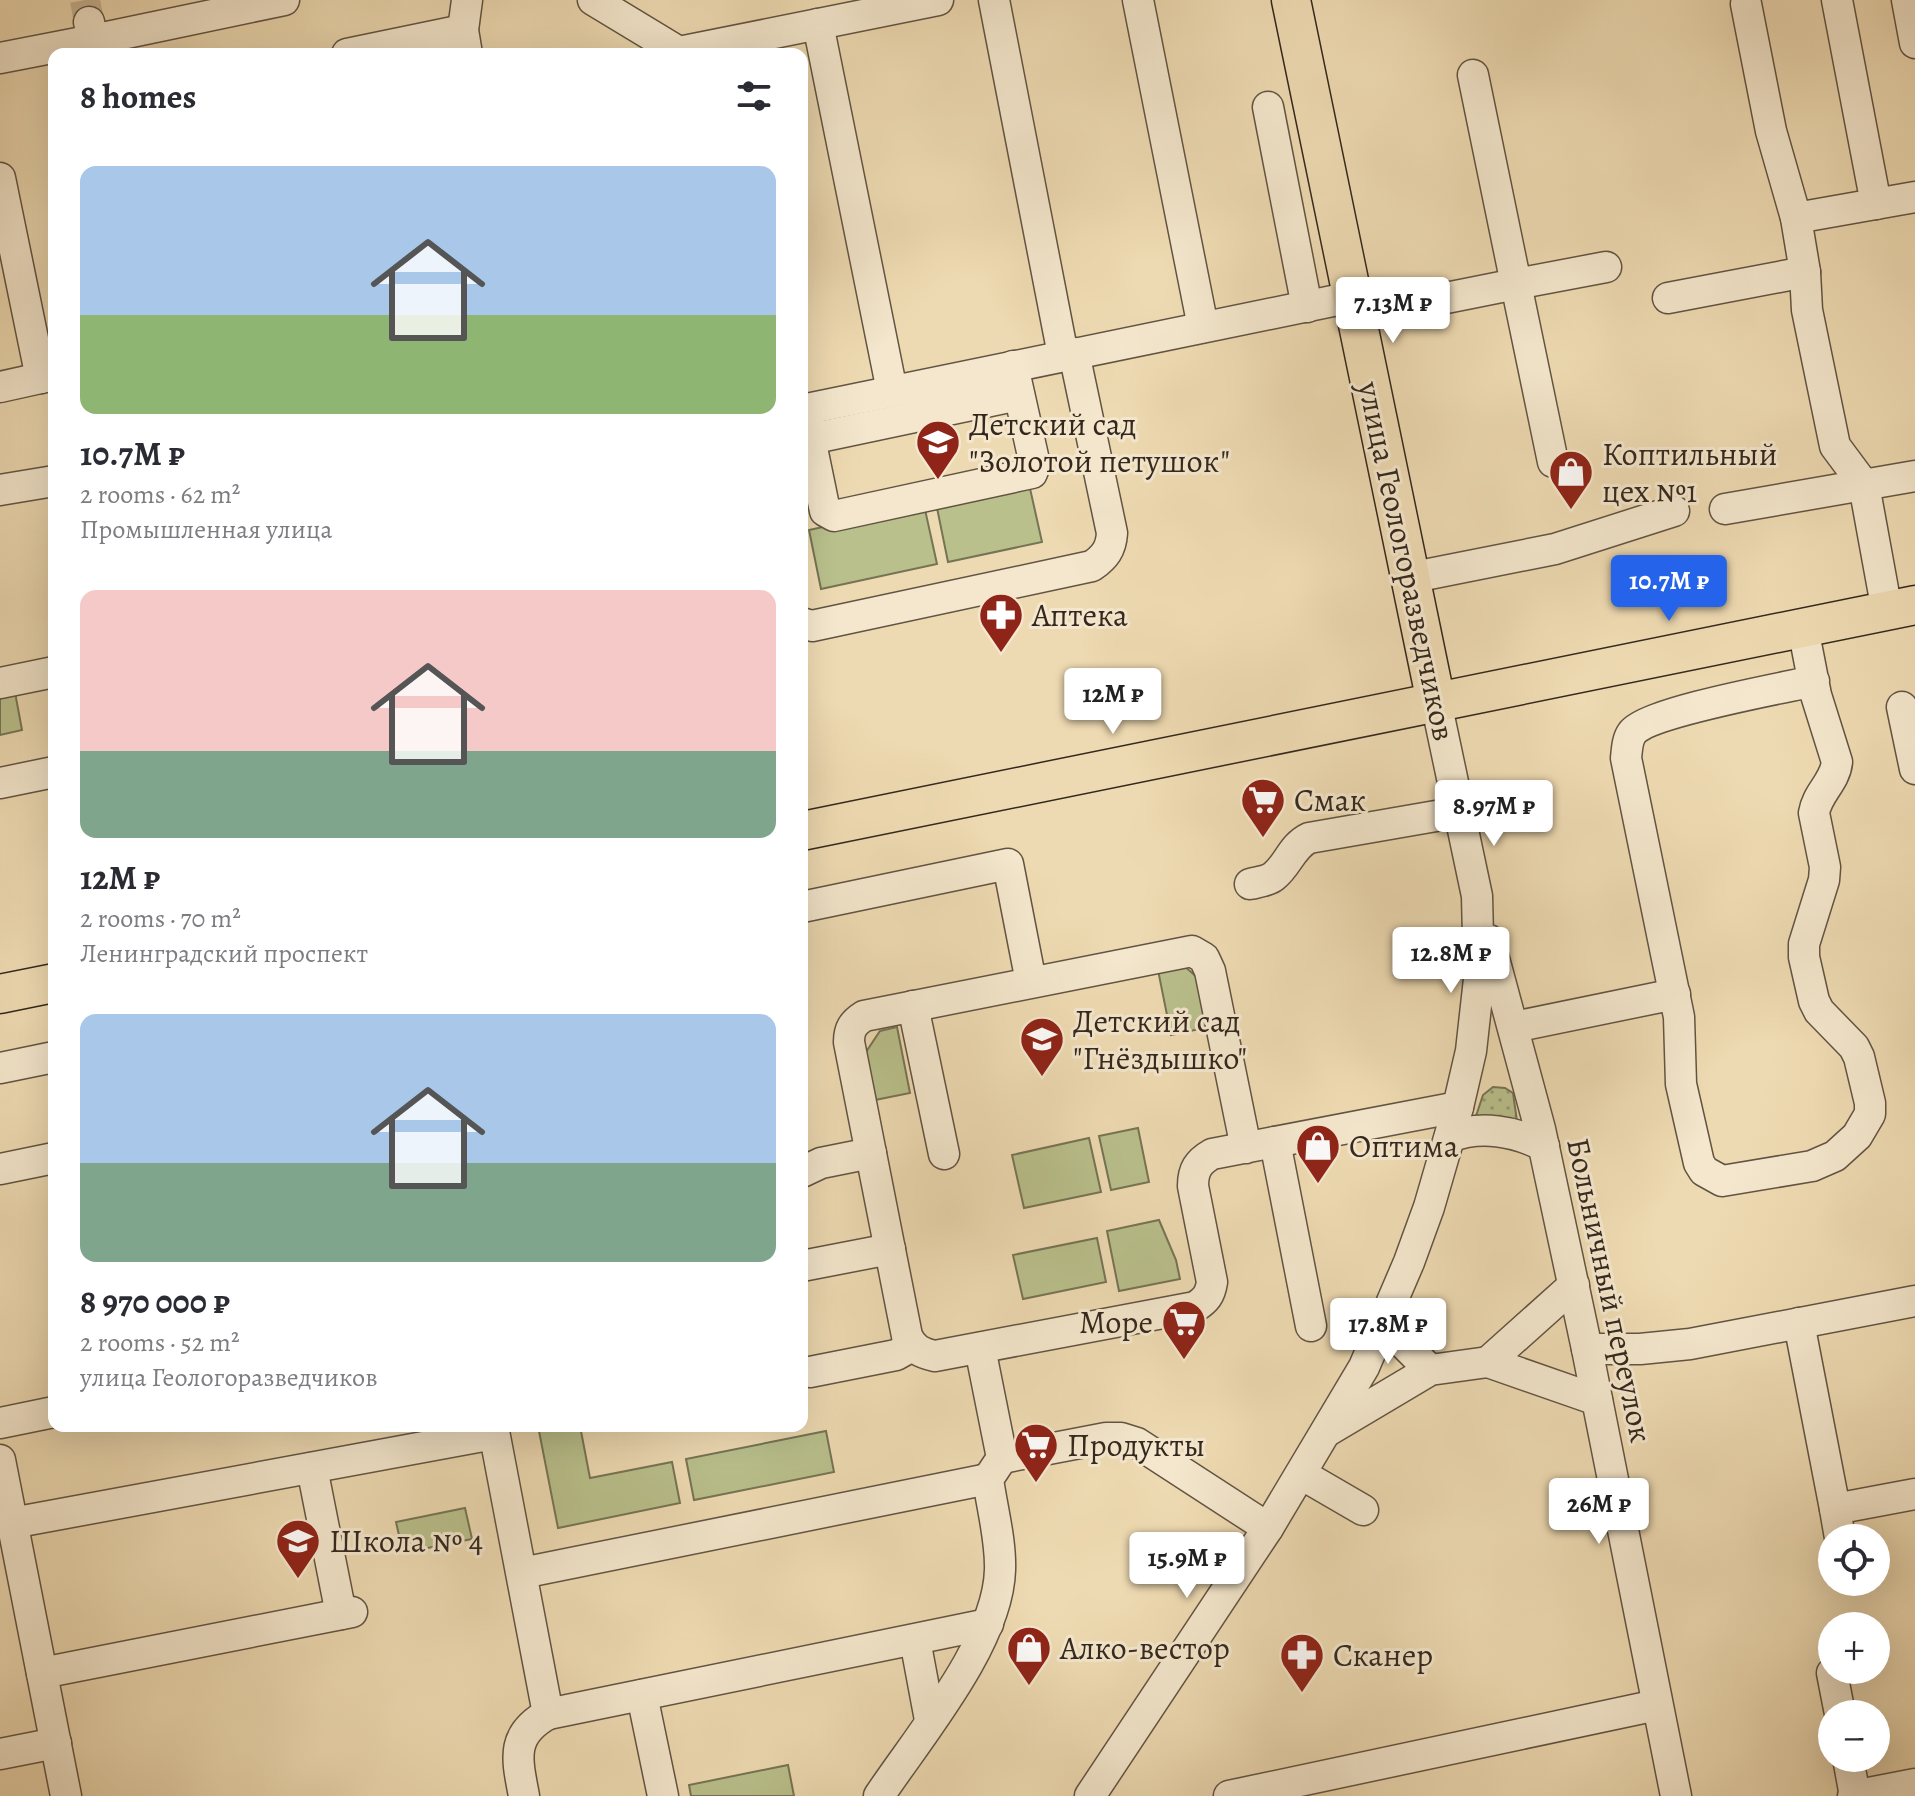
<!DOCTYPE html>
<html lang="en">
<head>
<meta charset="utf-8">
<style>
	:root { --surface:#fff; --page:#f2f2f3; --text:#2b2b33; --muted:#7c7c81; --accent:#2563eb }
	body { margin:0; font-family:Alegreya,serif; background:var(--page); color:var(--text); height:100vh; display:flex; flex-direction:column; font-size:30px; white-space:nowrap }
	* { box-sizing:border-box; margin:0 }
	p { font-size:26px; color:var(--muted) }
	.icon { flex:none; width:44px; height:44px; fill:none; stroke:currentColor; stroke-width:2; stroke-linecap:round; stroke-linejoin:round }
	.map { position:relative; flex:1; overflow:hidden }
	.drawer { position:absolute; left:48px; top:48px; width:760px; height:1384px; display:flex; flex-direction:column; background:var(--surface); border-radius:16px; box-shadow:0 8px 32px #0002 }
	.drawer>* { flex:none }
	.buttons { position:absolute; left:1818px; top:1524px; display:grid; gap:16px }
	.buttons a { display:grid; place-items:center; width:72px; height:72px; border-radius:50%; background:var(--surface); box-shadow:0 8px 32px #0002; font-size:40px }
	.price { position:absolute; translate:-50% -68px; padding:0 18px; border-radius:8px; background:#fff; color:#222; font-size:26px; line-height:52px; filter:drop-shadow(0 2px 4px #0008) }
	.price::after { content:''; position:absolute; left:50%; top:48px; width:24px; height:18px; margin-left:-12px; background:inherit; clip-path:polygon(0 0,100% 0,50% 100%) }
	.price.active { background:var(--accent); color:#fff }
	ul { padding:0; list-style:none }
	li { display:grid; align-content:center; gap:16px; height:424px; padding:0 32px }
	li span { display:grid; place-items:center; height:248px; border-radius:16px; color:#555 }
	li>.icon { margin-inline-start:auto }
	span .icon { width:144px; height:144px; fill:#fffc; stroke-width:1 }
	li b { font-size:34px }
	h2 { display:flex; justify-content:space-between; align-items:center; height:96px; padding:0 32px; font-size:34px }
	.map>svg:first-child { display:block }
	.grass { fill:url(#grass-dots); stroke:#767455; stroke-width:2 }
	.green { fill:#b9c08c; stroke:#767455; stroke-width:2 }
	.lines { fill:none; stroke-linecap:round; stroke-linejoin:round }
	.minor-tunnel { stroke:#c9b694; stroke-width:30; stroke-dasharray:30 15; stroke-linecap:butt }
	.minor-casing { stroke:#625443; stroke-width:33 }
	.major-casing { stroke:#34281e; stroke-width:41 }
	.minor { stroke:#f4e7cd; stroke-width:30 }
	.major { stroke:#eedab2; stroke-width:38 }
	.labels { text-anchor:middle; stroke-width:6; stroke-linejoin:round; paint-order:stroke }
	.poi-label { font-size:32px; fill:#34281e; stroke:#f4e7cd; text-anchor:start }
	.street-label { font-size:32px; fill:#34281e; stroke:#f4e7cd }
</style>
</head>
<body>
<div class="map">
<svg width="1915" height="1796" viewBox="0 0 1915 1796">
	<defs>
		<pattern id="grass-dots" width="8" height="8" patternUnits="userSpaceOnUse" patternTransform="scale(2)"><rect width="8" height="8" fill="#b9c08c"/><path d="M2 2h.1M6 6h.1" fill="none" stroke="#979c72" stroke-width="1.8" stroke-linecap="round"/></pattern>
	</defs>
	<rect width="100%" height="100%" fill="#eedab2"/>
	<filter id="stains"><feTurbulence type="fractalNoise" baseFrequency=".0025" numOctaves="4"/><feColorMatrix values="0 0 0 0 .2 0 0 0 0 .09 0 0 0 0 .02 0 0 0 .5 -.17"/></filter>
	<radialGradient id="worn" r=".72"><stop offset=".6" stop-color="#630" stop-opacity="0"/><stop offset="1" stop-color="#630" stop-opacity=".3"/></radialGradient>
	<path class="grass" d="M1493,1087l12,1 8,5 4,28 -42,-2 8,-24z"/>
	<g class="green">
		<path d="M1029,484l13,58 -94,20 -12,-59z"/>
		<path d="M924,505l13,59 -116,25 -12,-59z"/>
		<path d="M14,687l8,43 -22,5v-45z"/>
		<path d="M1183,965l23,20 8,41 -43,9 -13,-65z"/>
		<path d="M897,1027l13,66 -35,7 -9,-48 14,-21z"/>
		<path d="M1138,1128l11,54 -38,8 -12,-54z"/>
		<path d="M1089,1138l12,54 -77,16 -12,-53z"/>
		<path d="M1159,1220l17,40 4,19 -61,12 -12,-60z"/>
		<path d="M1097,1238l9,44 -83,17 -10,-44z"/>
		<path d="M538,1426h42l10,52 82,-16 8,41 -122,25z"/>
		<path d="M826,1431l8,41 -140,28 -8,-41z"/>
		<path d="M465,1508l7,31 -69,14 -7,-31z"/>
		<path d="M788,1765l6,31h-103l-2,-11z"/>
	</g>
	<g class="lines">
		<path class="minor-tunnel" d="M85,0l4,22"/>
		<g class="minor-casing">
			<g id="minor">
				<path d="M593,0l86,52 259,-52"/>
				<path d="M994,0l69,355"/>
				<path d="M1138,0l65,327"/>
				<path d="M1837,0l39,204"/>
				<path d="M1907,0l8,43"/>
				<path d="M1746,4l25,127 25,87 9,54 2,38 28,136 29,39 23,126"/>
				<path d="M818,24l74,367"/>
				<path d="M93,40l191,-40"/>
				<path d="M347,54l116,-24"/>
				<path d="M467,54l-4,-24 4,-30"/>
				<path d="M0,58l93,-18 -4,-18"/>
				<path d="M1473,75l43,209 90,-17"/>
				<path d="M1268,107l39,200"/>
				<path d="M0,178l41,200"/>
				<path d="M1796,218l119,-21"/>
				<path d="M1668,298l137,-26"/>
				<path d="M1356,316l160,-32 37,178"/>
				<path d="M0,387l54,-12"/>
				<path d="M804,409l21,102 9,5 198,-43 3,-8 -22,-99"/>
				<path d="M802,410l550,-113"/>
				<path d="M810,439l209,-44"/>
				<path d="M0,490l54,-9"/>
				<path d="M1725,509l190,-33"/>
				<path d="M1409,578l146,-29 119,-38"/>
				<path d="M802,623l10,3 280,-60c13,-9 19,-17 20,-33l-38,-180"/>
				<path d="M1803,628l13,67 21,67c-2,20 -20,31 -23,51l11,54 -1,13 -20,64v13l10,44 5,10 35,36 5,10 11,46v11l-13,22 -22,20 -23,10 -90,15 -18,-10 -5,-8 -18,-79 -2,-67 -53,-259c1,-8 1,-18 6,-25 16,-21 151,-45 182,-52"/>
				<path d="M0,683l54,-11"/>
				<path d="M1902,707l13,62"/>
				<path d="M0,783l54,-11"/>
				<path d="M1250,884c8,-2 18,-3 24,-8 14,-11 18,-30 35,-38l150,-26"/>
				<path d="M802,907l206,-43 23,118"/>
				<path d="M1489,940l51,189 47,220 89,447"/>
				<path d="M913,1006l31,148"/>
				<path d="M1514,1027l161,-33"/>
				<path d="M0,1068l54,-11"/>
				<path d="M1450,1137c30,-12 65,-6 94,9"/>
				<path d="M1275,1142l36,184"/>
				<path d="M1246,1148l-36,-177 -6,-13 -12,-7 -328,65c-11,7 -15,13 -15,26l58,294c6,13 14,17 28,20l260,-49c11,-7 15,-12 17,-25l-19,-96c0,-16 5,-24 19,-32l246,-47"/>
				<path d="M0,1169l54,-11"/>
				<path d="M802,1172l19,-9 50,-10"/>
				<path d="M802,1266l88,-17"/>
				<path d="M1383,1323l47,47"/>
				<path d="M1799,1323l36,186 80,-15"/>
				<path d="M1587,1349h53l50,-5 225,-43"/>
				<path d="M1488,1362l86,-77"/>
				<path d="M810,1372l86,-17 16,-9"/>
				<path d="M0,1423l54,-11"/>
				<path d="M493,1426l55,288c-38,21 -31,45 -24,82"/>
				<path d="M1329,1430l101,-60 58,-8 109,38"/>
				<path d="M1002,1458l104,-20h15l16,5 131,85"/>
				<path d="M0,1460l66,336"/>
				<path d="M312,1468l29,146"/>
				<path d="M1301,1474l62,36"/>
				<path d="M1835,1509l5,29"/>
				<path d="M12,1523l482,-89"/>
				<path d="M522,1573l466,-94"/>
				<path d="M915,1640l15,80"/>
				<path d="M42,1673l310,-61"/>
				<path d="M1832,1673l8,41"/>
				<path d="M642,1695l21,101"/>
				<path d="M548,1714l440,-90"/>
				<path d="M0,1754l56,-11"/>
				<path d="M1848,1758l7,38"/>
				<path d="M879,1796c40,-60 119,-153 121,-226 1,-30 -8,-62 -12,-91l14,-21 -22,-110"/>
				<path d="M1090,1796l178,-268 96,-161 45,-105 20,-55 29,-100 13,-56 8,-72 -2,-83 -41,-194"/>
				<path d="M1229,1796l428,-91"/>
				<path d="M1853,1796l62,-12"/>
			</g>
		</g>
		<g class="major-casing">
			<g id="major">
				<path d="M1291,0l145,702"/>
				<path d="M802,831l1113,-226"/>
				<path d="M0,994l54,-11"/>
			</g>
		</g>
		<use href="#minor" class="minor"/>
		<use href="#major" class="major"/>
	</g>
	<defs>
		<g id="school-pin" transform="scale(2.3)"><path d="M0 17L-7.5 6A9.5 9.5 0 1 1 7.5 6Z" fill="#8f2418" stroke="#f4e7cd"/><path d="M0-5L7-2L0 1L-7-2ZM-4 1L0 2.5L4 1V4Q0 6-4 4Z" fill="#fff"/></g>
		<g id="shop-pin" transform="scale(2.3)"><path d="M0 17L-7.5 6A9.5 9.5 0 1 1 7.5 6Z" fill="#8f2418" stroke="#f4e7cd"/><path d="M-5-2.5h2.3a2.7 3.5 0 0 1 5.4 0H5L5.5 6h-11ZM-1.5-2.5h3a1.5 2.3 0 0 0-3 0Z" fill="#fff"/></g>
		<g id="pharmacy-pin" transform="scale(2.3)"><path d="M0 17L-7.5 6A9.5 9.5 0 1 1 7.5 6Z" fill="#8f2418" stroke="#f4e7cd"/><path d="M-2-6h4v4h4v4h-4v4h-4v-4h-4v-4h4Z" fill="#fff"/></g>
		<g id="supermarket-pin" transform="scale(2.3)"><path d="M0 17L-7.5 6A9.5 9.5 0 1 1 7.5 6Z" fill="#8f2418" stroke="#f4e7cd"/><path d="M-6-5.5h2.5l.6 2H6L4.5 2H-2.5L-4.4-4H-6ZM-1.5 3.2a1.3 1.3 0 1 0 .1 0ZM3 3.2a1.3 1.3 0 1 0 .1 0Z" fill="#fff"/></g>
	</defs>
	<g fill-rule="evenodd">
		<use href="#school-pin" x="938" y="442"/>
		<use href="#shop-pin" x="1571" y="472"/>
		<use href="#pharmacy-pin" x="1001" y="615"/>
		<use href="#supermarket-pin" x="1263" y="800"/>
		<use href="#school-pin" x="1042" y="1039"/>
		<use href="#shop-pin" x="1318" y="1146"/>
		<use href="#supermarket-pin" x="1184" y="1322"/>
		<use href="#supermarket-pin" x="1036" y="1445"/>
		<use href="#school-pin" x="298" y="1541"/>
		<use href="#shop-pin" x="1029" y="1648"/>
		<use href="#pharmacy-pin" x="1302" y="1655"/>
	</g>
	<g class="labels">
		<g class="poi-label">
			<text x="969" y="435">Детский сад<tspan x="969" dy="37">"Золотой петушок"</tspan></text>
			<text x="1602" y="465">Коптильный<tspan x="1602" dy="37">цех №1</tspan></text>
			<text x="1032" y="626">Аптека</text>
			<text x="1294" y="811">Смак</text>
			<text x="1073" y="1032">Детский сад<tspan x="1073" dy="37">"Гнёздышко"</tspan></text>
			<text x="1349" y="1157">Оптима</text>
			<text x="1153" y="1333" text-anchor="end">Море</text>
			<text x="1067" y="1456">Продукты</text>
			<text x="329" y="1552">Школа № 4</text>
			<text x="1060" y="1659">Алко-вестор</text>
			<text x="1333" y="1666">Сканер</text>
		</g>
		<g class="street-label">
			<text transform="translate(1407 561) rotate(78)" y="11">улица Геологоразведчиков</text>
			<text transform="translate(1610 1290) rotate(78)" y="11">Больничный переулок</text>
		</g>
	</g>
	<rect width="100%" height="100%" filter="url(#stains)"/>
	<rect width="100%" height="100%" fill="url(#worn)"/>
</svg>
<div class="buttons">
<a><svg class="icon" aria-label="locate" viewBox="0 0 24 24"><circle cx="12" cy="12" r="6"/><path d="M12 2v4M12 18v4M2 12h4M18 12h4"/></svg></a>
<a>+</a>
<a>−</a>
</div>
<b class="price" style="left:1393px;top:345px">7.13M ₽</b>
<b class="price active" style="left:1669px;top:623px">10.7M ₽</b>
<b class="price" style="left:1113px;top:736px">12M ₽</b>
<b class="price" style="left:1494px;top:848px">8.97M ₽</b>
<b class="price" style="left:1451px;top:995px">12.8M ₽</b>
<b class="price" style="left:1388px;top:1366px">17.8M ₽</b>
<b class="price" style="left:1599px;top:1546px">26M ₽</b>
<b class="price" style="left:1187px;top:1600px">15.9M ₽</b>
<section class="drawer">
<h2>8 homes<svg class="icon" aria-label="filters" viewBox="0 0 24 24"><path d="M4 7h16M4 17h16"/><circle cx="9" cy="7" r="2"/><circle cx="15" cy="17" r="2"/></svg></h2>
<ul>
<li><span style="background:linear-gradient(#a9c7e8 60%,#8fb573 0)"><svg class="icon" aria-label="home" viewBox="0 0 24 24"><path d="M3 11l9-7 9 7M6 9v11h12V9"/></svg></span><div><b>10.7M ₽</b><p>2 rooms · 62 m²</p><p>Промышленная улица</p></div></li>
<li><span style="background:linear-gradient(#f6c9c9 65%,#7fa58c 0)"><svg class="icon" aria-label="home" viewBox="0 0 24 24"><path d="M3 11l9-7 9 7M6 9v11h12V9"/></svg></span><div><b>12M ₽</b><p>2 rooms · 70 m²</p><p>Ленинградский проспект</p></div></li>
<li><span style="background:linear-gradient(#a9c7e8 60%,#7fa58c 0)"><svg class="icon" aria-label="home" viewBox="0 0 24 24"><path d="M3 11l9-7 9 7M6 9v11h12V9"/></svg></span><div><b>8 970 000 ₽</b><p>2 rooms · 52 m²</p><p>улица Геологоразведчиков</p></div></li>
</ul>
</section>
</div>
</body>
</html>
